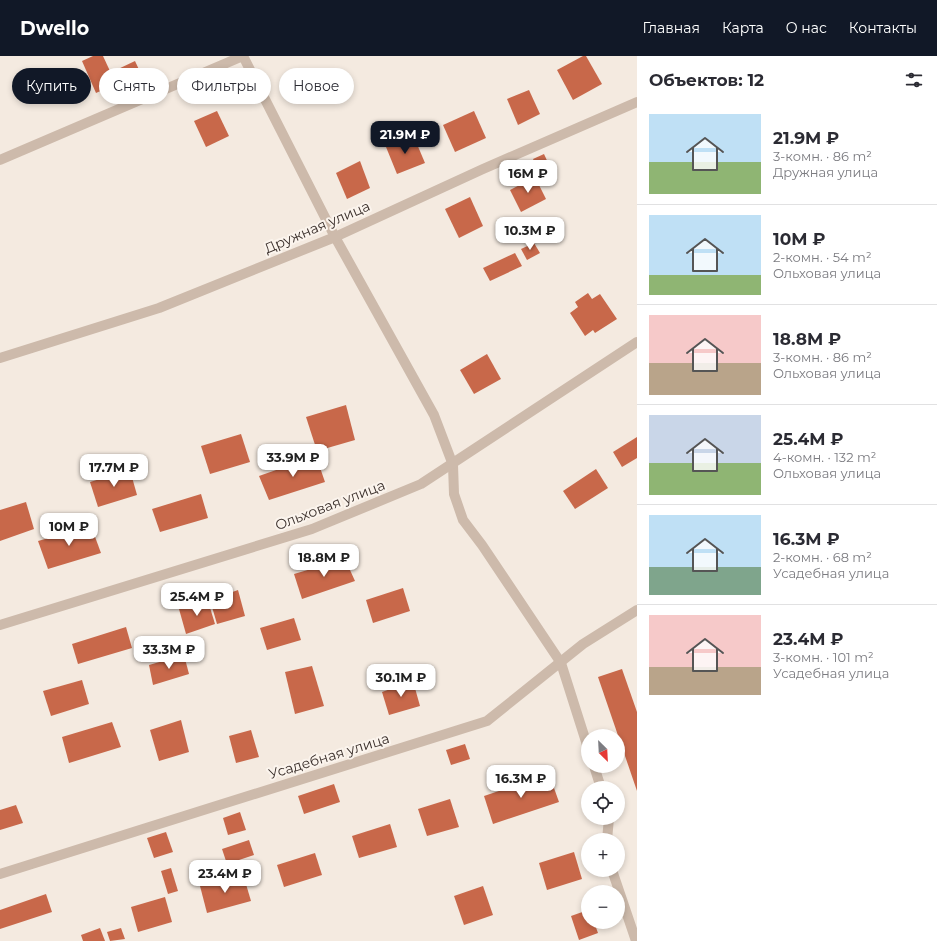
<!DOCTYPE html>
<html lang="ru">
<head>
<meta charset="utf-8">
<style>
	:root { --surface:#fff; --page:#f7f7f7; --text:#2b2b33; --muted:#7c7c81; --line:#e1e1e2; --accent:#111827 }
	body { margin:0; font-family:Montserrat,sans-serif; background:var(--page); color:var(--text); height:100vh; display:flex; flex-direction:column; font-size:15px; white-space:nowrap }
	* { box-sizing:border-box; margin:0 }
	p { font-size:13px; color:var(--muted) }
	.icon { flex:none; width:22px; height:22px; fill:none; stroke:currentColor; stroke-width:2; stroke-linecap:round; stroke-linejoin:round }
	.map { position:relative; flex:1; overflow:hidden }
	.details { display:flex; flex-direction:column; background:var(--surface); width:300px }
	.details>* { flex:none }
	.banner { position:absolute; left:12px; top:12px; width:380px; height:36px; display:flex; gap:8px }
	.needle { width:26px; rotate:156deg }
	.controls { position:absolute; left:581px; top:673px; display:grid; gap:8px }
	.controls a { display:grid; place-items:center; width:44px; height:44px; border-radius:50%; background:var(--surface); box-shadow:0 2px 6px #0003; font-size:20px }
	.price { position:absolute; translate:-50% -34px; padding:0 9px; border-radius:8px; background:#fff; color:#222; font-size:13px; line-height:26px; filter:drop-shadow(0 1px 2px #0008) }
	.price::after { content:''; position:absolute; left:50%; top:24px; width:12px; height:9px; margin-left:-6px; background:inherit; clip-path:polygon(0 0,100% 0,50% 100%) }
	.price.current { background:var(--accent); color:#fff }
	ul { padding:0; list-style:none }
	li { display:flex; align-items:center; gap:12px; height:100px; padding:0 12px }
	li+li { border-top:1px solid var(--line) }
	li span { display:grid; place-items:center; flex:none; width:112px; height:80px; border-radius:0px; color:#555 }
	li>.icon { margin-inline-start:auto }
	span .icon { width:48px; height:48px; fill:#fffc; stroke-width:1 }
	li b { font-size:17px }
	h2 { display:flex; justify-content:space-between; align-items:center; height:48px; padding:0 12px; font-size:17px }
	.tag { padding:0 14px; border-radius:18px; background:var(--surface); box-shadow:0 2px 6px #0003; font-size:14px; line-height:36px }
	.tag.current { background:var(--accent); color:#fff }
	header { display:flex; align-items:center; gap:24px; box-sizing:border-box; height:56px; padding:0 20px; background:var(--accent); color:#fff }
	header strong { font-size:19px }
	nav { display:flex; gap:22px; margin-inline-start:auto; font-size:14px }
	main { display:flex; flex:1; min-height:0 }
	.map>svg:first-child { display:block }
	.building { fill:#c8684a }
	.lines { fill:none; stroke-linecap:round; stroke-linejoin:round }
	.street { stroke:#cdbaab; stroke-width:10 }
	.labels { text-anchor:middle; stroke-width:4; stroke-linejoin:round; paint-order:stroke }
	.street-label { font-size:14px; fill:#3a2f2b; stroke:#fbf4ed }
</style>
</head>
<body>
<header>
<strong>Dwello</strong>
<nav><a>Главная</a><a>Карта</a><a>О нас</a><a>Контакты</a></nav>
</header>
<main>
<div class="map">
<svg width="637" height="885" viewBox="0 0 637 885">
	<rect width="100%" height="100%" fill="#f4eae0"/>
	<g class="building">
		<path d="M93,0h10l13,28 -20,9 -14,-32z"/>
		<path d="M583,0h3l16,28 -29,16 -16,-30z"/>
		<path d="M135,5l7,15 -20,8 -6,-14z"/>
		<path d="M529,34l11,24 -22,11 -11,-26z"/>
		<path d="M217,55l12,25 -23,11 -12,-26z"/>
		<path d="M474,55l12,27 -31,14 -12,-27z"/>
		<path d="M414,81l11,26 -28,11 -11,-27z"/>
		<path d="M544,98l6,13 -11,5 -6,-13z"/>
		<path d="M360,105l10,27 -23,11 -11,-26z"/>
		<path d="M535,121l11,22 -25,13 -11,-22z"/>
		<path d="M470,141l13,29 -24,12 -14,-29z"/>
		<path d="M534,187l6,10 -13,7 -6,-11z"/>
		<path d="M515,197l7,13 -32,15 -7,-13z"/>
		<path d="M588,237l4,6 8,-5 17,25 -22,14 -2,-3 -8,6 -15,-23 8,-6 -3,-5z"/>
		<path d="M487,298l14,25 -27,15 -14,-24z"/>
		<path d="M346,349l9,35 -38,11 -11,-34z"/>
		<path d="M241,378l9,28 -40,12 -9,-28z"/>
		<path d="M637,381v21l-15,9 -9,-15z"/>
		<path d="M316,400l9,26 -56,18 -10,-24z"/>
		<path d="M596,413l12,19 -33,21 -12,-18z"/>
		<path d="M130,414l7,25 -39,12 -8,-25z"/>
		<path d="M201,438l7,24 -48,14 -8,-23z"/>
		<path d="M26,446l8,27 -34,12v-31z"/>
		<path d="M91,470l10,27 -53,16 -10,-28z"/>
		<path d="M345,503l10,22 -53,18 -8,-25z"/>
		<path d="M403,532l7,23 -37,12 -7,-23z"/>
		<path d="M238,534l7,26 -28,8 -7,-24z"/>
		<path d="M208,545l7,23 -29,10 -7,-25z"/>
		<path d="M294,562l7,22 -34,10 -7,-22z"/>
		<path d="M126,571l6,21 -54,16 -6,-20z"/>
		<path d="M184,599l5,19 -36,11 -4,-20z"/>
		<path d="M312,610l12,40 -29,8 -10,-42z"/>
		<path d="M622,613l15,43v79l-39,-114z"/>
		<path d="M82,624l7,24 -38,12 -8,-25z"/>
		<path d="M413,625l7,25 -31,9 -7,-23z"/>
		<path d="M181,664l8,32 -30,9 -9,-31z"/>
		<path d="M112,666l9,25 -52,16 -7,-26z"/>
		<path d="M251,674l8,27 -23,6 -7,-27z"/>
		<path d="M465,688l5,15 -19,6 -5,-15z"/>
		<path d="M549,718l10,28 -66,22 -9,-28z"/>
		<path d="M334,728l6,18 -36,12 -6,-18z"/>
		<path d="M450,743l9,28 -32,9 -9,-27z"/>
		<path d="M16,749l7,18 -23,7v-20z"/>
		<path d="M240,756l6,18 -18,5 -5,-17z"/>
		<path d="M390,768l7,23 -38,11 -7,-22z"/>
		<path d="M166,776l7,20 -19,6 -7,-20z"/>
		<path d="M249,784l5,15 -27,9 -5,-15z"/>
		<path d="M574,796l8,27 -35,11 -8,-27z"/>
		<path d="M315,797l7,22 -38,12 -7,-22z"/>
		<path d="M171,812l7,23 -10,3 -7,-23z"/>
		<path d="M243,818l8,27 -44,12 -7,-27z"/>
		<path d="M483,830l10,29 -29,10 -10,-29z"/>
		<path d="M46,838l6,18 -52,17v-19z"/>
		<path d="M165,841l7,25 -34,10 -7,-25z"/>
		<path d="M588,854v12h6l4,11 -19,7 -8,-24z"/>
		<path d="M100,872l5,13h-22l-2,-6z"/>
		<path d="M121,872l4,11 -15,2 -3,-9z"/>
	</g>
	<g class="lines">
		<g class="street">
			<path d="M243,0l92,181 99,178 19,50 1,29 9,26 19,25 79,118 27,85"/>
			<path d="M0,104l243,-104"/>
			<path d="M0,302l159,-50 176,-71 148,-68 154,-67"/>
			<path d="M0,569l312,-96 109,-45 216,-142"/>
			<path d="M594,710l7,22"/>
			<path d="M607,784l2,-22"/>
			<path d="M612,814l24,71"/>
			<path d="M0,818l487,-153 96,-77 54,-34"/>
		</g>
	</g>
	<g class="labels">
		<g class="street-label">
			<text transform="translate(317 171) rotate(-23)" y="5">Дружная улица</text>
			<text transform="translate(330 449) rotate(-21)" y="5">Ольховая улица</text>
			<text transform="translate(329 700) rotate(-17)" y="5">Усадебная улица</text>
		</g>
	</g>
</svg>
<div class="controls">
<a><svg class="needle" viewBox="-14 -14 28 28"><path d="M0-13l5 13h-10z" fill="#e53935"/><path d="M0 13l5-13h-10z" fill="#7c7c81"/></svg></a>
<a><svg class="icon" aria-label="locate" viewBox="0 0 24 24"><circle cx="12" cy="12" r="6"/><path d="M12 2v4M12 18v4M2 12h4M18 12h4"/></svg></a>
<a>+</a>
<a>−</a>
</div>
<b class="price current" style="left:405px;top:99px">21.9M ₽</b>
<b class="price" style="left:528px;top:138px">16M ₽</b>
<b class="price" style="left:530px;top:195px">10.3M ₽</b>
<b class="price" style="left:293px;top:422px">33.9M ₽</b>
<b class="price" style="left:114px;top:432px">17.7M ₽</b>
<b class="price" style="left:69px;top:491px">10M ₽</b>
<b class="price" style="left:324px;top:522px">18.8M ₽</b>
<b class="price" style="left:197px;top:561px">25.4M ₽</b>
<b class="price" style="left:169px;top:614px">33.3M ₽</b>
<b class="price" style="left:401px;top:642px">30.1M ₽</b>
<b class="price" style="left:521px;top:743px">16.3M ₽</b>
<b class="price" style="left:225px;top:838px">23.4M ₽</b>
<div class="banner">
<a class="tag current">Купить</a>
<a class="tag">Снять</a>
<a class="tag">Фильтры</a>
<a class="tag">Новое</a>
</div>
</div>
<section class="details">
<h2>Объектов: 12<svg class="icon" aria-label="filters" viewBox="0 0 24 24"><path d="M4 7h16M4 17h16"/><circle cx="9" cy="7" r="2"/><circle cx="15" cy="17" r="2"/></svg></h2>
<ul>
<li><span style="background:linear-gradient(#bfe0f5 60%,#8fb573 0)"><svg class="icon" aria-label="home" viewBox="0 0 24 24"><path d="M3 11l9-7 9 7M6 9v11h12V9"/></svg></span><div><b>21.9M ₽</b><p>3-комн. · 86 m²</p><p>Дружная улица</p></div></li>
<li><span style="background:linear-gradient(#bfe0f5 75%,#8fb573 0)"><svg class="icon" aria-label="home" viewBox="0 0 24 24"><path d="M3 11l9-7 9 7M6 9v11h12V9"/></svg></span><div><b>10M ₽</b><p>2-комн. · 54 m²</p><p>Ольховая улица</p></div></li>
<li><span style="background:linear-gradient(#f6c9c9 60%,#b9a48a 0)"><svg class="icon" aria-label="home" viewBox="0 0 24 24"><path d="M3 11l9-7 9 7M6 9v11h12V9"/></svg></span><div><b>18.8M ₽</b><p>3-комн. · 86 m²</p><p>Ольховая улица</p></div></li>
<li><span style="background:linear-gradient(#c9d6e8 60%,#8fb573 0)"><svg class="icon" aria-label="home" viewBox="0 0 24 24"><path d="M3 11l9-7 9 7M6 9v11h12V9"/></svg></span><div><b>25.4M ₽</b><p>4-комн. · 132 m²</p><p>Ольховая улица</p></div></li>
<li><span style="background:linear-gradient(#bfe0f5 65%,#7fa58c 0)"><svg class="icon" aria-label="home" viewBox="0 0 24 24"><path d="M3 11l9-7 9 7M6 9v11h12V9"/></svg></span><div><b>16.3M ₽</b><p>2-комн. · 68 m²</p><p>Усадебная улица</p></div></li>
<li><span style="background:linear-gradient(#f6c9c9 65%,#b9a48a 0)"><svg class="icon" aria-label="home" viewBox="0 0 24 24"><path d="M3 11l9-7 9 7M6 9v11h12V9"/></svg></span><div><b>23.4M ₽</b><p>3-комн. · 101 m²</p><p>Усадебная улица</p></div></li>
</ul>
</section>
</main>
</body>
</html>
